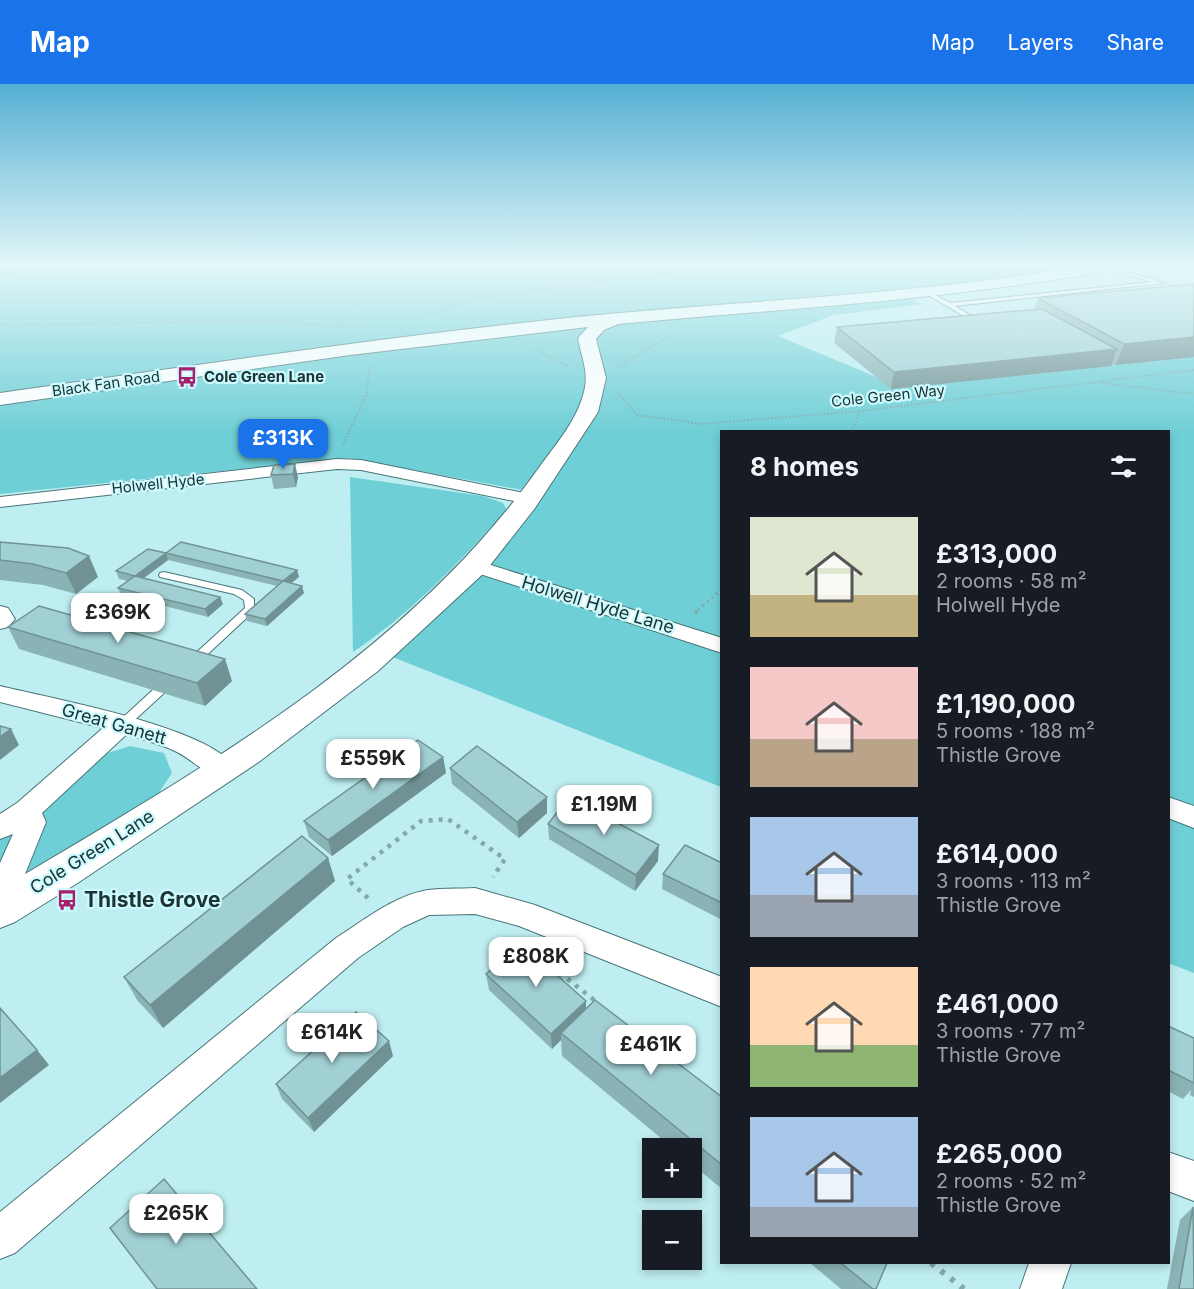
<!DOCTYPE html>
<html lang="en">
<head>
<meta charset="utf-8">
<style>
	:root { --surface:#171b24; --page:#20242c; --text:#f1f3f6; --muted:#9ea1a6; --accent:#1a73e8 }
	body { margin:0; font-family:Inter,sans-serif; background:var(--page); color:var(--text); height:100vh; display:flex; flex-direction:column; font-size:22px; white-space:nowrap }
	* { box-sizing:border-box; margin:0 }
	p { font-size:20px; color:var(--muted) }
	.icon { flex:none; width:33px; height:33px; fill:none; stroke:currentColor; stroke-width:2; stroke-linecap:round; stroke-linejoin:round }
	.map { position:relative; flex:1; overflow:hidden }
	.panel { position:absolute; left:720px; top:346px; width:450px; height:834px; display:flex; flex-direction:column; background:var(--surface); border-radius:0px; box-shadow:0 3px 9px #0003 }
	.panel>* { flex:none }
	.fabs { position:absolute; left:642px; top:1054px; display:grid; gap:12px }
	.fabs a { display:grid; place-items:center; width:60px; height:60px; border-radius:0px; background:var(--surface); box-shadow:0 3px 9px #0003; font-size:30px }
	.price { position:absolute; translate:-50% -51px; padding:0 14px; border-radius:12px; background:#fff; color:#222; font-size:20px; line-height:39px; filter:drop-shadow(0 2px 3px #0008) }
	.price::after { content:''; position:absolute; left:50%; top:36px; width:18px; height:14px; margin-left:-9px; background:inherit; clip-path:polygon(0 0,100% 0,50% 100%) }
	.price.active { background:var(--accent); color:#fff }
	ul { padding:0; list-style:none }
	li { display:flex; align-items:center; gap:18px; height:150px; padding:0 30px }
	li span { display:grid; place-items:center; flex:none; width:168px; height:120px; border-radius:0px; color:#555 }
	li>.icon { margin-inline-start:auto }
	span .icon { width:72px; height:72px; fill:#fffc; stroke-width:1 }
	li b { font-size:26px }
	h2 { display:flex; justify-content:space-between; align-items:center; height:72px; padding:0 30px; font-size:26px }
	header { display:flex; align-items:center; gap:36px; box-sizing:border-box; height:84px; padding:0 30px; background:var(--accent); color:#fff }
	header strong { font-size:28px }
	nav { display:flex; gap:33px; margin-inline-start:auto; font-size:21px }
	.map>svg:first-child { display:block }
	.green { fill:#6fcfd6 }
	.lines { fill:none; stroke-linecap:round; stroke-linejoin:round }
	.lane-casing { stroke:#487578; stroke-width:2 }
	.street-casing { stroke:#487578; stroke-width:2 }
	.secondary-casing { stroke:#487578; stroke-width:2 }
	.path-far4 { stroke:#84a9ac; stroke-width:2; stroke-dasharray:1.5 2; stroke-linecap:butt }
	.path-far3 { stroke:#84a9ac; stroke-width:3; stroke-dasharray:2 4; stroke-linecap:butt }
	.path-far2 { stroke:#84a9ac; stroke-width:4; stroke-dasharray:3 4.5; stroke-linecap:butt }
	.path-far1 { stroke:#84a9ac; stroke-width:4.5; stroke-dasharray:4 6; stroke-linecap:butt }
	.path { stroke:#84a9ac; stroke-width:6; stroke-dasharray:4.5 8; stroke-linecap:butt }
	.lane { fill:#fff; fill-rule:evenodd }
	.street { fill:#fff; fill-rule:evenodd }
	.secondary { fill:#fff; fill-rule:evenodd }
	.wall { fill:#8ab3b6 }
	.shaded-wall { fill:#719294 }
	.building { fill:#a1d0d4; stroke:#719294; stroke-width:1.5 }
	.labels { text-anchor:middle; stroke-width:4.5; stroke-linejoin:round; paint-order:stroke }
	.far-poi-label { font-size:15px; font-weight:bold; fill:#203334; stroke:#cbfbff; text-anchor:start }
	.far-street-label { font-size:15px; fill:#203334; stroke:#cbfbff }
	.street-label { font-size:18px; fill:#203334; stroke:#cbfbff }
	.near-poi-label { font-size:21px; font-weight:bold; fill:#203334; stroke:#cbfbff; text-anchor:start }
</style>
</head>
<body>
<header>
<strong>Map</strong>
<nav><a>Map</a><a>Layers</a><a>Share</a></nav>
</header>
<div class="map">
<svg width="1194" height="1205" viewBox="0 0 1194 1205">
	<rect width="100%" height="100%" fill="#beeef1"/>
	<g class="green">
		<path d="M0,181h1111l-210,30 21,9 -88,11 -56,21 120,50 296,-33v620l-26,-10v-531h-446l-1,355 -331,-131 99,-97 55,-65 -195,-36 -349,36z"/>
		<path d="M350,393l133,19 20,7 4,7c-48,52 -95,103 -154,142z"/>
		<path d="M130,662l34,7 8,20 -14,21 -158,95v-51l95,-81z"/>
	</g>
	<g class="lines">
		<g class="lane-casing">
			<g id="lane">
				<path d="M1106,181l58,18 -209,23 28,17 1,1 -3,2 -60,-35 5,-1 24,13 202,-21 -48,-14z"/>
				<path d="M164,488l78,18 12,9v12l-59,55 -4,1 -6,-4 60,-55 -1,-8 -10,-6 -74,-17 -1,-2 1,-2z"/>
				<path d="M159,603l6,4 -2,3 -36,33h-8l-2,-3 2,-3 36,-33z"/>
			</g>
		</g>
		<g class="street-casing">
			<g id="street">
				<path d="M337,375l24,1 168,34 9,5 -9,5 -168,-34 -24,-1 -337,38v-10z"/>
				<path d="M475,476l247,78v15l-254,-83 -3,-4 3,-4z"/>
				<path d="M0,522l8,2 7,11 -7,8 -8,2z"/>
				<path d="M0,602c48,12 211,41 235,82l-4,7c-21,6 -36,-14 -54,-23 -15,-8 -34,-12 -50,-18l-85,79 4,9 -27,67 -8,30 -11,4v-60l13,-29 -13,5v-25l17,-11 86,-75 -103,-26z"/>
				<path d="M1168,713l26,9v22l-26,-10z"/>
				<path d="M475,804l60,17 187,72v30l-203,-81 -44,-12 -46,1 -26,12 -45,31 -343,295 -15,6v-47l336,-274c27,-17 59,-43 92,-48 15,-2 31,-1 47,-2z"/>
				<path d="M1168,1068l26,9v40l-26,-10z"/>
				<path d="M1029,1179h42l-9,26h-42z"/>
			</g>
		</g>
		<g class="secondary-casing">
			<path id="secondary" d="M1087,181h32l-8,5c-162,30 -328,39 -493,54l-14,6 -8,9 10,39 -8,34 -63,96 -51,65 -106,98 -118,90 -184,123 -61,38 -15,6v-39c194,-116 405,-232 538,-420 18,-25 42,-52 47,-82 3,-17 -4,-32 -7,-49l10,-11 -238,28 -350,50v-12c189,-27 378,-55 567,-75 173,-18 349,-22 520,-53z"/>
		</g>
		<g class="path-far4">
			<path d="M346,181l20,62"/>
			<path d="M0,190l104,-9"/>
			<path d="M424,233l59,-20 244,-32"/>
			<path d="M0,241l274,-4 72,6"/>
			<path d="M536,265l33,18"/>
			<path d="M618,283l50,-30"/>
			<path d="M1101,299l93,11"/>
			<path d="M618,309l19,22 65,9 158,-13 334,-41"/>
			<path d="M852,348l8,-21"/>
			<path d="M343,360l24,-50 2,-27"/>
		</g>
		<path class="path-far3" d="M698,526l24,-21"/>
		<path class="path-far2" d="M695,529l5,-4"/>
		<g class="path-far1">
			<path d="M368,814l-21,-19 74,-58 27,-2 57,40 -12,18"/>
			<path d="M528,864l70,55"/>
		</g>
		<path class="path" d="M931,1179l33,26"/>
		<use href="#lane" class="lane"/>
		<use href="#street" class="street"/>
		<use href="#secondary" class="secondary"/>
	</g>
	<g class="wall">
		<path d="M1194,200l-78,81 -4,-2 -1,3 -220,23 -57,-46 3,-16 197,-18 4,-11z"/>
		<path d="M274,381l24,12 -2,10 -22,2 -3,-14z"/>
		<path d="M0,458l98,35 -22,17 -33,-9 -43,-5z"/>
		<path d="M166,469l131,17 2,7 -8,6 13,10 -37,33 -20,-5 -2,-7 32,-28 -109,-26 -24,18 79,26 -15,13 -87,-22 -3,-7 10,-7 -9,-2 -3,-8z"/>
		<path d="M8,543l224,54 -27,25 -186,-57z"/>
		<path d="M443,673l3,16 -114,83 -23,-19 -5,-16z"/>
		<path d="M450,684l97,45 -28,25 -67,-54z"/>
		<path d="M548,740l110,37 -23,30 -86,-52z"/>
		<path d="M328,774l7,23 -172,147 -26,-28 -13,-23z"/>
		<path d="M722,779v57l-60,-31 1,-15z"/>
		<path d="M486,890l100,27v8l136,88v92l-30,-25v-15h-18l-112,-93 -1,-16 -9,9 -63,-59z"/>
		<path d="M1168,942l26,12v59l-4,-2 1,-5 -8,9 -15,-8z"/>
		<path d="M393,972l-79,76 -32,-33 -6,-15z"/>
		<path d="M1193,1123l1,82h-27l13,-69z"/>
		<path d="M810,1179h77l-11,26h-35z"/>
	</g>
	<g class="shaded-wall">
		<path d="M1194,253v20l-78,8 8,-21z"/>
		<path d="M1117,265l-6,17 -220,23 3,-17z"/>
		<path d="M295,380l3,13 -2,10 -3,-13z"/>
		<path d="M166,469l2,7 -31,23 -2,-7z"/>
		<path d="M89,472l9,21 -22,17 -10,-21z"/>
		<path d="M297,486l2,7 -14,11 -2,-7z"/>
		<path d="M302,502l2,7 -37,33 -2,-7z"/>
		<path d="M220,513l3,7 -15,13 -3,-8z"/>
		<path d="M225,575l7,22 -27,25 -8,-23z"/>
		<path d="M11,645l8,16 -19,15v-23z"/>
		<path d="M443,673l3,16 -114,83 -4,-16z"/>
		<path d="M547,713v16l-28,25 -2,-16z"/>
		<path d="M659,761l-1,16 -23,30 1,-16z"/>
		<path d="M328,774l7,23 -172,147 -13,-23z"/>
		<path d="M586,917v16l-25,16v7l-9,9 -1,-15z"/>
		<path d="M389,957l4,15 -79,76 -6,-14z"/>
		<path d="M37,966l12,15 -49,38v-25z"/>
	</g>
	<g class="building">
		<path d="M1194,200v53l-70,7 -86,-46z"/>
		<path d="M1042,225l75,40 -223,23 -57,-45z"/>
		<path d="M295,380l-2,10 -22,1 3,-10z"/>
		<path d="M0,458l68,6 21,8 -23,17 -33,-9 -33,-4z"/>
		<path d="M181,458l116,28 -14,11 19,5 -37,33 -20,-5 38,-33 -117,-28 -31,23 -19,-5 32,-22 18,4z"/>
		<path d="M135,492l85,21 -15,12 -87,-21z"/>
		<path d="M39,522l186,53 -28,24 -189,-56z"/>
		<path d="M0,642l11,3 -11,8z"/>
		<path d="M418,656l25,17 -115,83 -24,-19z"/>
		<path d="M477,662l70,51 -30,25 -67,-54z"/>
		<path d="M569,713l90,48 -23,30 -88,-51z"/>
		<path d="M302,752l26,22 -178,147 -26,-28z"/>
		<path d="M685,761l37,18v40l-59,-29z"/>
		<path d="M522,860l64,57 -35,33 -65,-60z"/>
		<path d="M595,916l127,97v68l-161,-132z"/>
		<path d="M0,924l37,42 -37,28z"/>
		<path d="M356,928l33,29 -81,77 -32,-34z"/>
		<path d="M1168,942l26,12v45l-26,-13z"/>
		<path d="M164,1095l93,110h-100l-47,-61z"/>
		<path d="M1193,1123l1,82h-15z"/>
		<path d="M841,1179h46l-11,26h-3z"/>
	</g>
	<linearGradient id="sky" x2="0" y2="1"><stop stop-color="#55afd2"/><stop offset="0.52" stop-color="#e2f7f9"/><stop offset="1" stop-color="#e2f7f9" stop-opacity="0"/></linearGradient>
	<rect width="1194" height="349" fill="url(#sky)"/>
	<defs>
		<g id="bus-bare" transform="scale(1.62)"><path d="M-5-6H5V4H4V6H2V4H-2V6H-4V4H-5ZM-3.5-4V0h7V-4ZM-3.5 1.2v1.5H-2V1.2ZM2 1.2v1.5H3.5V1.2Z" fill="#a6216d" stroke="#cbfbff" stroke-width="2.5" paint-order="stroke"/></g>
	</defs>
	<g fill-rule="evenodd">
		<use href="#bus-bare" x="187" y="293"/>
		<use href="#bus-bare" x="67" y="816"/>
	</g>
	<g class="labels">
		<g class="far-poi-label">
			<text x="204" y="298">Cole Green Lane</text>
		</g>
		<g class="far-street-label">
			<text transform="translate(106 300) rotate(-8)" y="5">Black Fan Road</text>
			<text transform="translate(888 312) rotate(-6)" y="5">Cole Green Way</text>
			<text transform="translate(158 400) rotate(-6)" y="5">Holwell Hyde</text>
		</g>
		<g class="street-label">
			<text transform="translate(598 521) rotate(17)" y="6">Holwell Hyde Lane</text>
			<text transform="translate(114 640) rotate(16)" y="6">Great Ganett</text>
			<text transform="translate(92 768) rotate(-32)" y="6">Cole Green Lane</text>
		</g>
		<g class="near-poi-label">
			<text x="84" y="823">Thistle Grove</text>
		</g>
	</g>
</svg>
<div class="fabs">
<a>+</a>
<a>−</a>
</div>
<b class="price active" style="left:283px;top:386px">£313K</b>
<b class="price" style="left:118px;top:560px">£369K</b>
<b class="price" style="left:373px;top:706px">£559K</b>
<b class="price" style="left:604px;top:752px">£1.19M</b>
<b class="price" style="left:536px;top:904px">£808K</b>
<b class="price" style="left:332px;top:980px">£614K</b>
<b class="price" style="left:651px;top:992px">£461K</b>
<b class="price" style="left:176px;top:1161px">£265K</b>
<section class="panel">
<h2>8 homes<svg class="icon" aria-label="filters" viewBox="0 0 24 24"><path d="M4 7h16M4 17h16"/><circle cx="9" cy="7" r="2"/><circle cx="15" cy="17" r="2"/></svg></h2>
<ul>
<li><span style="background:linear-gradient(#dfe7d0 65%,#c2b280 0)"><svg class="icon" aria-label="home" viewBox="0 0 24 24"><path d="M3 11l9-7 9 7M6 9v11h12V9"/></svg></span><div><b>£313,000</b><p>2 rooms · 58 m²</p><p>Holwell Hyde</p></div></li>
<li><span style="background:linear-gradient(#f6c9c9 60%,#b9a48a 0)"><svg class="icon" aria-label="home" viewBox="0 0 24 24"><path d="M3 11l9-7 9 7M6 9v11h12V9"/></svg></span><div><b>£1,190,000</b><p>5 rooms · 188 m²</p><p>Thistle Grove</p></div></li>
<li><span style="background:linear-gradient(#a9c7e8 65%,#9aa5b1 0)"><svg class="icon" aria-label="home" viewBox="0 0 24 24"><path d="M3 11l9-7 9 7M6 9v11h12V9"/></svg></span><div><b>£614,000</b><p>3 rooms · 113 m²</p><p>Thistle Grove</p></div></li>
<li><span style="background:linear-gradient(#ffd9b3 65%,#8fb573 0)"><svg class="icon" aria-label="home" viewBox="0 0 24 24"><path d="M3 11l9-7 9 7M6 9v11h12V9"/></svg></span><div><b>£461,000</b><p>3 rooms · 77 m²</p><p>Thistle Grove</p></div></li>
<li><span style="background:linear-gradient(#a9c7e8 75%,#9aa5b1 0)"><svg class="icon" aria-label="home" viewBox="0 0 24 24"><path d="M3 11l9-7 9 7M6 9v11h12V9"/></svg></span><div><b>£265,000</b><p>2 rooms · 52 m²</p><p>Thistle Grove</p></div></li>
</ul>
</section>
</div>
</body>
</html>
